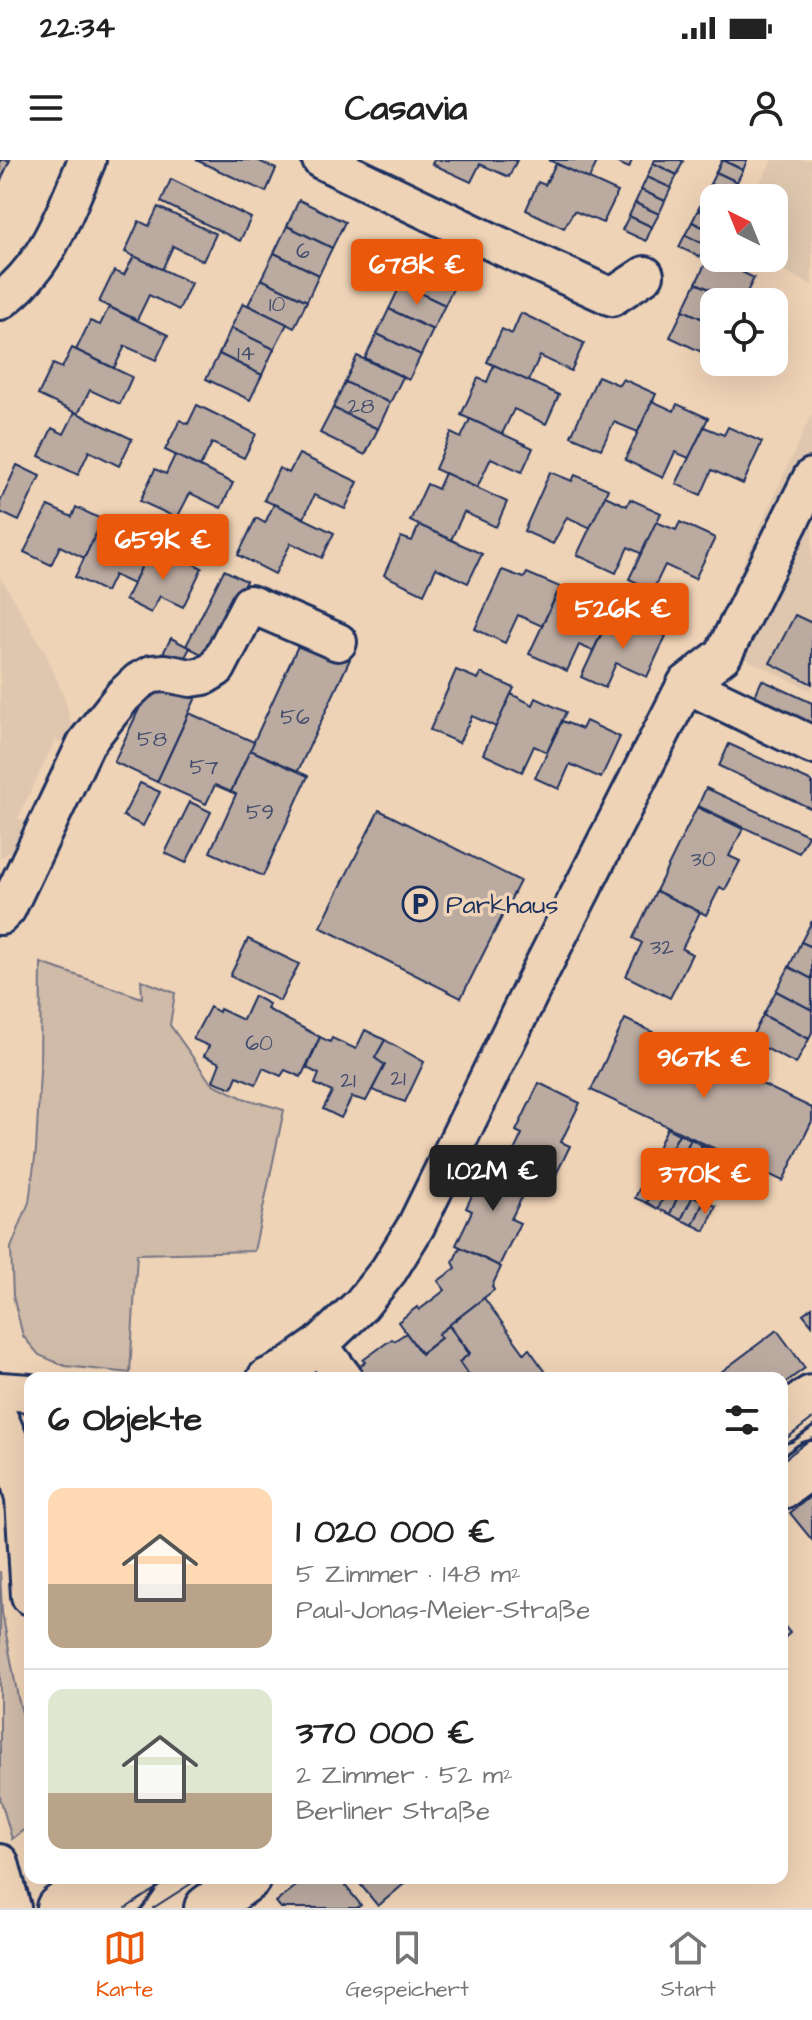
<!DOCTYPE html>
<html lang="de">
<head>
<meta charset="utf-8">
<style>
	:root { --surface:#fff; --page:#f6f6f6; --text:#222; --muted:#767676; --line:#e0e0e0; --accent:#ea580c }
	body { margin:0; font-family:"Architects Daughter",sans-serif; background:var(--page); color:var(--text); height:100vh; display:flex; flex-direction:column; font-size:30px; white-space:nowrap }
	* { box-sizing:border-box; margin:0 }
	p { font-size:26px; color:var(--muted) }
	.icon { flex:none; width:44px; height:44px; fill:none; stroke:currentColor; stroke-width:2; stroke-linecap:round; stroke-linejoin:round }
	.map { position:relative; flex:1; overflow:hidden }
	.side { position:absolute; left:24px; top:1212px; width:764px; height:512px; display:flex; flex-direction:column; background:var(--surface); border-radius:16px; box-shadow:0 8px 32px #0002 }
	.side>* { flex:none }
	.needle { width:52px; rotate:317deg }
	.tools { position:absolute; left:700px; top:24px; display:grid; gap:16px }
	.tools a { display:grid; place-items:center; width:88px; height:88px; border-radius:16px; background:var(--surface); box-shadow:0 8px 32px #0002; font-size:40px }
	.price { position:absolute; translate:-50% -68px; padding:0 18px; border-radius:8px; background:var(--accent); color:#fff; font-size:26px; line-height:52px; filter:drop-shadow(0 2px 4px #0008) }
	.price::after { content:''; position:absolute; left:50%; top:48px; width:24px; height:18px; margin-left:-12px; background:inherit; clip-path:polygon(0 0,100% 0,50% 100%) }
	.price.current { background:#222; color:#fff }
	ul { padding:0; list-style:none }
	li { display:flex; align-items:center; gap:24px; height:200px; padding:0 24px }
	li+li { border-top:2px solid var(--line) }
	li span { display:grid; place-items:center; flex:none; width:224px; height:160px; border-radius:16px; color:#555 }
	li>.icon { margin-inline-start:auto }
	span .icon { width:96px; height:96px; fill:#fffc; stroke-width:1 }
	li b { font-size:34px }
	h2 { display:flex; justify-content:space-between; align-items:center; height:96px; padding:0 24px; font-size:34px }
	.status { display:flex; justify-content:space-between; align-items:center; height:56px; padding:0 40px; background:var(--surface); direction:ltr }
	.status svg { height:22px; fill:currentColor }
	header { display:flex; justify-content:space-between; align-items:center; height:104px; padding:0 24px; background:var(--surface); font-size:36px; font-weight:800 }
	.menu { display:flex; justify-content:space-around; align-items:center; height:112px; border-top:2px solid var(--line); background:var(--surface); font-size:22px; color:var(--muted) }
	.menu a { display:grid; justify-items:center; gap:4px }
	.menu .current { color:var(--accent) }
	.map>svg:first-child { display:block }
	.built { fill:#dfc7af }
	.green { fill:#d0bba9; stroke:#767584; stroke-width:2 }
	.building { fill:#bbaaa0; stroke:#1b2f5e; stroke-width:2 }
	.lines { fill:none; stroke-linecap:round; stroke-linejoin:round }
	.minor-casing { stroke:#1b2f5e; stroke-width:42 }
	.major-casing { stroke:#1b2f5e; stroke-width:50 }
	.minor { stroke:#efd3b6; stroke-width:36 }
	.major { stroke:#efd3b6; stroke-width:44 }
	.tram { stroke:#1b2f5e; stroke-width:2 }
	.labels { text-anchor:middle; stroke-width:7; stroke-linejoin:round; paint-order:stroke }
	.number-label { font-size:22px; fill:#434e6e }
	.poi-label { font-size:26px; fill:#1b2f5e; stroke:#efd3b6; text-anchor:start }
</style>
</head>
<body>
<div class="status"><b>22:34</b><svg viewBox="0 0 49 12"><path d="M0 12V9h3v3zM5 12V6h3v6zM10 12V3h3v9zM15 12V0h3v12zM26 1h20v11H26zM47 4h2v5h-2z"/></svg></div>
<header><svg class="icon" aria-label="menu" viewBox="0 0 24 24"><path d="M4 6h16M4 12h16M4 18h16"/></svg>Casavia<svg class="icon" aria-label="person" viewBox="0 0 24 24"><circle cx="12" cy="8" r="4"/><path d="M4 21q1-7 8-7t8 7"/></svg></header>
<div class="map">
<svg width="812" height="1748" viewBox="0 0 812 1748">
	<rect width="100%" height="100%" fill="#efd3b6"/>
	<filter id="ink" filterUnits="userSpaceOnUse"><feTurbulence type="fractalNoise" baseFrequency=".0125" numOctaves="2"/><feDisplacementMap in="SourceGraphic" scale="16" xChannelSelector="R" yChannelSelector="G"/><feConvolveMatrix kernelMatrix="1 2 1 2 8 2 1 2 1" color-interpolation-filters="sRGB"/></filter>
	<g filter="url(#ink)">
		<g class="built">
			<path d="M772,0h40v125l-55,-27h17v-60h-22z"/>
			<path d="M812,253v278l-82,-40 -24,-6z"/>
			<path d="M0,416l45,76 19,44 12,45 -5,5 -16,-6 -37,78 16,7 -10,19 -24,14z"/>
		</g>
		<g class="green">
			<path d="M41,803l101,35 -1,-18 34,13 -5,32 41,58 32,15 41,12 -30,141 -117,3 -7,119 -65,-7 -26,-11 -16,-19 -10,-40 -2,-48 18,-46 7,-52 4,-79z"/>
			<path d="M0,1411l2,41 16,86 12,44v83l-18,14 -12,-42z"/>
		</g>
		<g class="building">
			<path d="M0,0h10l-10,22z"/>
			<path d="M196,0h61l19,9 -10,23z"/>
			<path d="M434,0h83l-8,17 -29,-13 -9,18 -39,-18z"/>
			<path d="M549,0h49l-9,19z"/>
			<path d="M611,0h21l-3,8z"/>
			<path d="M655,0h25l3,1 -6,14 -24,-12z"/>
			<path d="M722,0l21,10 -6,12 -21,-10z"/>
			<path d="M723,0h24l-4,10z"/>
			<path d="M653,3l24,12 -6,13 -24,-11z"/>
			<path d="M556,4l62,28 -15,31 -29,-12 -10,17 -38,-18 12,-28 7,3z"/>
			<path d="M716,12l21,10 -6,13 -21,-11z"/>
			<path d="M647,17l24,11 -6,13 -24,-11z"/>
			<path d="M171,19l80,39 -11,23 -79,-39z"/>
			<path d="M710,24l21,11 -2,3h-15v4l-10,-5z"/>
			<path d="M641,30l24,11 -6,13 -24,-11z"/>
			<path d="M704,37l10,5v15l-16,-7z"/>
			<path d="M299,40l46,22 -13,26 -45,-22z"/>
			<path d="M635,43l24,11 -7,13 -23,-11z"/>
			<path d="M158,47l58,27 -13,27 -30,-15 -11,24 -37,-18 14,-31 10,5z"/>
			<path d="M698,50l16,7 -1,15 -21,-10z"/>
			<path d="M629,56l23,11 -6,14 -24,-11z"/>
			<path d="M692,62l21,10 -7,13 -21,-10z"/>
			<path d="M287,66l45,22 -13,27 -45,-22z"/>
			<path d="M685,75l21,10 -6,12 -21,-10z"/>
			<path d="M274,93l45,22 -12,26 -46,-22z"/>
			<path d="M134,96l57,27 -12,27 -30,-15 -12,25 -38,-18 15,-31 10,4z"/>
			<path d="M709,96l45,22 -12,24h-4l-42,-19z"/>
			<path d="M413,100l44,21 -12,24 -44,-21z"/>
			<path d="M261,119l46,22 -13,27 -46,-23z"/>
			<path d="M696,123l42,19h-24v22l-31,-14z"/>
			<path d="M401,124l44,21 -12,25 -44,-21z"/>
			<path d="M243,143l44,21 -13,25 -43,-21z"/>
			<path d="M109,147l59,28 -12,25 -31,-14 -11,22 -38,-18 14,-29 10,4z"/>
			<path d="M389,149l44,21 -12,25 -44,-21z"/>
			<path d="M683,150l31,14v34l-44,-21z"/>
			<path d="M521,153l63,30 -13,28 -31,-15 -12,25 -41,-19 15,-33 10,5z"/>
			<path d="M231,168l43,21 -12,26 -43,-21z"/>
			<path d="M377,174l44,21 -12,25 -44,-22z"/>
			<path d="M72,188l60,29 -12,27 -30,-14 -12,24 -40,-19 15,-31 9,4z"/>
			<path d="M219,194l43,21 -12,25 -44,-21z"/>
			<path d="M357,196l46,21 -13,26 -45,-21z"/>
			<path d="M494,205l65,30 -13,29 -32,-15 -12,25 -41,-19 17,-37 9,4z"/>
			<path d="M598,216l21,9 4,-6 33,15 -18,38 -24,-10 -13,27 -30,-13z"/>
			<path d="M345,222l45,21 -12,26 -45,-21z"/>
			<path d="M652,241l22,10 3,-7 31,14 -19,40 -14,-6 -12,26 -38,-18z"/>
			<path d="M197,245l59,29 -12,24 -32,-15 -12,24 -35,-17 15,-30 8,4z"/>
			<path d="M333,248l45,21 -13,26 -45,-22z"/>
			<path d="M75,252l57,27 -13,27 -30,-15 -11,24 -39,-19 13,-28 12,6z"/>
			<path d="M470,259l63,29 -11,24 -31,-14 -14,30 -42,-19 16,-36 10,5z"/>
			<path d="M704,267l20,8 4,-8 34,15 -19,42 -31,-14 -11,25 -25,-11z"/>
			<path d="M299,294l59,28 -13,27 -31,-14 -10,23 -40,-18 15,-32 10,5z"/>
			<path d="M175,295l58,28 -12,25 -31,-15 -13,25 -37,-17 15,-32 11,5z"/>
			<path d="M17,305l23,11 -21,45 -19,-9v-10z"/>
			<path d="M550,312l22,9 3,-6 33,14 -17,39 -24,-11 -14,27 -29,-13z"/>
			<path d="M445,313l62,29 -11,25 -32,-15 -13,28 -41,-19 17,-37 11,5z"/>
			<path d="M605,336l22,10 3,-7 31,14 -19,41 -14,-7 -12,26 -39,-18z"/>
			<path d="M274,344l60,29 -12,25 -31,-15 -16,31 -37,-19 18,-37 9,5z"/>
			<path d="M48,346l24,11 4,-10 27,13 -19,38 -24,-12 -9,19 -27,-13z"/>
			<path d="M656,362l20,8 4,-8 35,16 -20,41 -30,-14 -12,25 -24,-11z"/>
			<path d="M419,365l63,29 -14,29 -32,-15 -12,26 -40,-19 17,-38 11,4z"/>
			<path d="M98,370l22,11 5,-11 28,14 -20,40 -19,-9 -8,17 -31,-15z"/>
			<path d="M148,394l9,5 2,-5 13,7 4,-6 26,13 -19,39 -23,-11 -9,17 -26,-13z"/>
			<path d="M224,410l22,11 -39,76 -21,-11z"/>
			<path d="M502,410l22,8 3,-5 33,14 -18,39 -24,-11 -13,28 -30,-14z"/>
			<path d="M557,434l21,10 3,-7 31,14 -19,40 -14,-6 -12,26 -38,-17z"/>
			<path d="M795,455l17,8v61l-42,-21z"/>
			<path d="M608,460l20,8 4,-8 34,16 -19,41 -31,-14 -11,25 -24,-11z"/>
			<path d="M302,477l48,22 -52,112 -48,-21z"/>
			<path d="M171,478l19,10 -10,18 -19,-9z"/>
			<path d="M456,510l22,9 3,-6 33,15 -18,39 -24,-11 -13,27 -29,-13z"/>
			<path d="M163,517l35,16 -41,89 -43,-20 34,-72 8,3z"/>
			<path d="M762,520l50,23v28l-60,-29z"/>
			<path d="M511,534l22,11 3,-7 30,14 -19,40 -13,-6 -12,26 -39,-18z"/>
			<path d="M189,553l65,29 -23,50 -16,-7 -9,19 -49,-22z"/>
			<path d="M562,561l20,8 4,-8 34,16 -19,41 -31,-14 -11,25 -24,-11z"/>
			<path d="M729,584l83,38v27l-93,-43z"/>
			<path d="M250,590l58,26 -45,100 -53,-24 26,-58 -5,-2z"/>
			<path d="M140,623l20,9 -17,34 -20,-10z"/>
			<path d="M706,628l102,47 -9,18 -101,-47z"/>
			<path d="M190,642l21,10 -25,51 -21,-10z"/>
			<path d="M697,647l46,22 -14,27 11,5 -15,29 -5,-3 -14,28 -50,-24z"/>
			<path d="M379,650l141,71 -59,117 -141,-71z"/>
			<path d="M656,731l44,21 -18,37 10,5 -22,44 -44,-22 16,-33 -9,-5z"/>
			<path d="M812,761v26l-11,-5z"/>
			<path d="M248,779l51,25 -19,37 -50,-25z"/>
			<path d="M801,782l11,5v32l-23,-12z"/>
			<path d="M789,807l23,12v31l-36,-19z"/>
			<path d="M776,831l36,19v22l-3,7 -46,-24z"/>
			<path d="M254,836l15,8 -2,5 53,28 -19,40 -16,-7 -4,6 -18,-8 -7,16 -19,-8 -5,12 -19,-7 7,-18 -16,-7 5,-10 -16,-7 17,-32 9,5 1,-3 23,11z"/>
			<path d="M763,855l46,24 -13,25 -46,-24z"/>
			<path d="M625,859l187,89v13l-29,60 -192,-91z"/>
			<path d="M365,870l20,10 -10,18 10,7 -19,36 -14,-4 -11,21 -18,-9 9,-17 -17,-8 4,-10 -12,-6 13,-31 10,5 2,-4 24,11z"/>
			<path d="M385,880l39,22 -19,40 -33,-12 13,-25 -10,-7z"/>
			<path d="M539,923l41,20 -19,39 9,4 -22,45 -42,-23 16,-34 -6,-3z"/>
			<path d="M667,968l12,6 -11,21 -11,-5z"/>
			<path d="M679,974l12,5 -11,22 -12,-6z"/>
			<path d="M691,979l11,6 -10,22 -12,-6z"/>
			<path d="M702,985l13,6 -11,21 -12,-5z"/>
			<path d="M715,991l11,5 -10,22 -12,-6z"/>
			<path d="M726,996l12,6 -10,21 -12,-5z"/>
			<path d="M489,1000l41,21 -19,38 9,4 -21,43 -43,-21 16,-34 -6,-3z"/>
			<path d="M738,1002l12,5 -10,22 -12,-6z"/>
			<path d="M750,1007l12,6 -10,22 -12,-6z"/>
			<path d="M646,1014l12,5 -11,24 -12,-5z"/>
			<path d="M658,1019l11,6 -11,24 -11,-6z"/>
			<path d="M669,1025l12,5 -11,24 -12,-5z"/>
			<path d="M681,1030l12,6 -12,24 -11,-6z"/>
			<path d="M693,1036l11,5 -11,24 -12,-5z"/>
			<path d="M704,1041l12,5 -11,25 -12,-6z"/>
			<path d="M460,1087l41,20 -9,19 2,4 -56,44 3,4 -20,15 -23,-31 19,-15 2,3 26,-20 -7,-9 18,-13 -3,-6z"/>
			<path d="M484,1138l40,55 5,-4 21,29h-79l-12,-16 11,-9 -21,-28z"/>
			<path d="M812,1147v18l-9,-11z"/>
			<path d="M449,1166l20,28 -10,8 11,16h-105l-7,-10 7,-6 -2,-2 29,-21 2,2 12,-8 15,21 20,-16 -3,-4z"/>
			<path d="M777,1170l28,38 -23,17v-7h-69z"/>
			<path d="M812,1335v45l-22,-27z"/>
			<path d="M782,1463l8,10 -8,7z"/>
			<path d="M306,1718h33l22,27 -4,3h-76l-5,-6z"/>
			<path d="M355,1718h56l-33,28z"/>
		</g>
		<g class="lines">
			<g class="minor-casing">
				<g id="minor">
					<path d="M321,0l175,84 116,53 33,-22"/>
					<path d="M0,141c47,-34 65,-89 87,-141"/>
					<path d="M686,524l126,61"/>
					<path d="M0,756l7,-7 79,-166 18,-23 19,-24 16,-15 13,-7 13,-1 26,5 13,-2 13,-8 33,-64 88,38"/>
					<path d="M319,1185l25,33"/>
					<path d="M266,1218l19,-9 34,-24 42,-40 28,-35 27,-44 126,-258 144,-284 37,-29 89,-178"/>
					<path d="M0,1231l30,2"/>
					<path d="M0,1260l11,25 13,54 6,97"/>
					<path d="M0,1703l12,45"/>
				</g>
			</g>
			<g class="major-casing">
				<g id="major">
					<path d="M782,1260l30,-22"/>
					<path d="M782,1326l30,-22"/>
					<path d="M59,1748l42,-30"/>
					<path d="M113,1748l22,-30"/>
					<path d="M207,1748l41,-30"/>
				</g>
			</g>
			<use href="#minor" class="minor"/>
			<use href="#major" class="major"/>
			<g class="tram">
				<path d="M782,1282l30,-23"/>
				<path d="M782,1301l30,-23"/>
				<path d="M126,1748l46,-30"/>
				<path d="M153,1748l47,-30"/>
			</g>
		</g>
	</g>
	<defs>
		<g id="parking-ring" transform="scale(1.8)"><circle r="9.5" fill="#efd3b6" stroke="#1b2f5e" stroke-width="1.5"/><path d="M-3.5-5.5H1a3.5 3.5 0 0 1 0 7H-1V5.5H-3.5ZM-1-3.4V-.6H.8a1.4 1.4 0 0 0 0-2.8Z" fill="#1b2f5e"/></g>
	</defs>
	<g fill-rule="evenodd">
		<use href="#parking-ring" x="420" y="744"/>
	</g>
	<g class="labels">
		<g class="number-label">
			<text x="303" y="98">6</text>
			<text x="277" y="151">10</text>
			<text x="246" y="200">14</text>
			<text x="361" y="253">28</text>
			<text x="295" y="564">56</text>
			<text x="152" y="586">58</text>
			<text x="204" y="614">57</text>
			<text x="260" y="659">59</text>
			<text x="703" y="706">30</text>
			<text x="662" y="794">32</text>
			<text x="259" y="890">60</text>
			<text x="398" y="925">21</text>
			<text x="348" y="927">21</text>
		</g>
		<g class="poi-label">
			<text x="446" y="753">Parkhaus</text>
		</g>
	</g>
</svg>
<div class="tools">
<a><svg class="needle" viewBox="-14 -14 28 28"><path d="M0-13l5 13h-10z" fill="#e53935"/><path d="M0 13l5-13h-10z" fill="#767676"/></svg></a>
<a><svg class="icon" aria-label="locate" viewBox="0 0 24 24"><circle cx="12" cy="12" r="6"/><path d="M12 2v4M12 18v4M2 12h4M18 12h4"/></svg></a>
</div>
<b class="price" style="left:417px;top:147px">678K €</b>
<b class="price" style="left:163px;top:422px">659K €</b>
<b class="price" style="left:623px;top:491px">526K €</b>
<b class="price" style="left:704px;top:940px">967K €</b>
<b class="price current" style="left:493px;top:1053px">1.02M €</b>
<b class="price" style="left:705px;top:1056px">370K €</b>
<section class="side">
<h2>6 Objekte<svg class="icon" aria-label="filters" viewBox="0 0 24 24"><path d="M4 7h16M4 17h16"/><circle cx="9" cy="7" r="2"/><circle cx="15" cy="17" r="2"/></svg></h2>
<ul>
<li><span style="background:linear-gradient(#ffd9b3 60%,#b9a48a 0)"><svg class="icon" aria-label="home" viewBox="0 0 24 24"><path d="M3 11l9-7 9 7M6 9v11h12V9"/></svg></span><div><b>1 020 000 €</b><p>5 Zimmer · 148 m²</p><p>Paul-Jonas-Meier-Straße</p></div></li>
<li><span style="background:linear-gradient(#dfe7d0 65%,#b9a48a 0)"><svg class="icon" aria-label="home" viewBox="0 0 24 24"><path d="M3 11l9-7 9 7M6 9v11h12V9"/></svg></span><div><b>370 000 €</b><p>2 Zimmer · 52 m²</p><p>Berliner Straße</p></div></li>
</ul>
</section>
</div>
<nav class="menu">
<a class="current"><svg class="icon" aria-label="map" viewBox="0 0 24 24"><path d="M3 6l6-2 6 2 6-2v14l-6 2-6-2-6 2zM9 4v14M15 6v14"/></svg>Karte</a>
<a><svg class="icon" aria-label="saved" viewBox="0 0 24 24"><path d="M7 4h10v16l-5-4-5 4z"/></svg>Gespeichert</a>
<a><svg class="icon" aria-label="home" viewBox="0 0 24 24"><path d="M3 11l9-7 9 7M6 9v11h12V9"/></svg>Start</a>
</nav>
</body>
</html>
